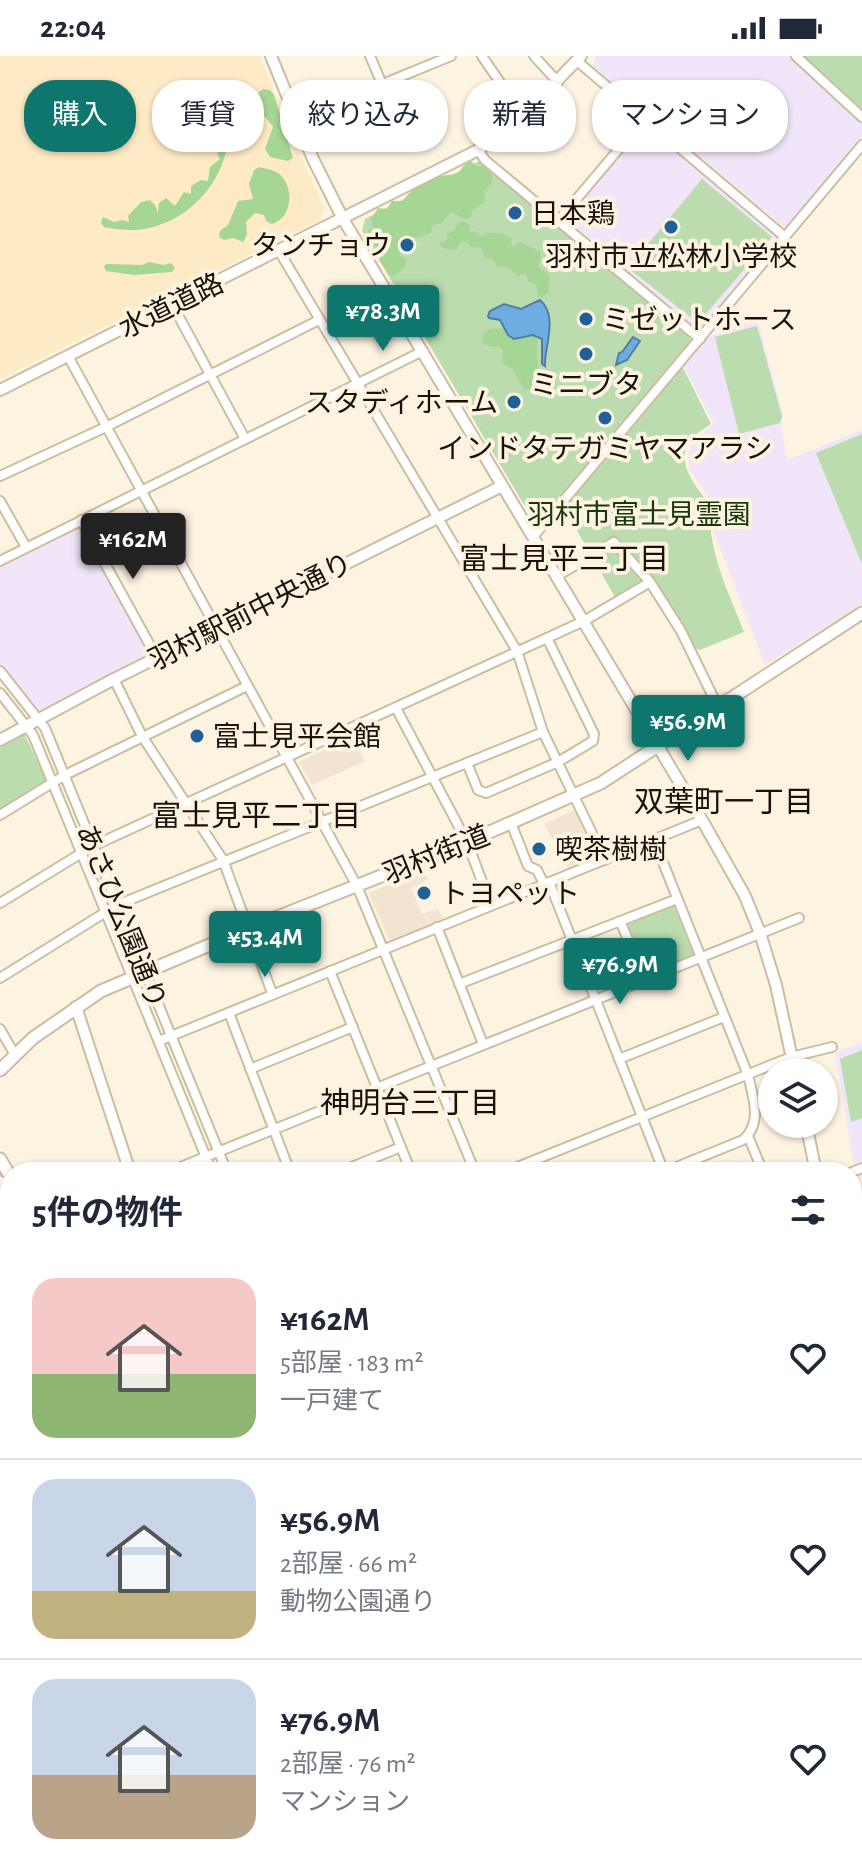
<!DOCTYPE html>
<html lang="ja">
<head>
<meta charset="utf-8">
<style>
	:root { --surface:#fff; --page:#f2f2f3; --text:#1f2937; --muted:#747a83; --line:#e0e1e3; --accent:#0f766e }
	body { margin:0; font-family:"Alegreya Sans","Noto Sans JP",sans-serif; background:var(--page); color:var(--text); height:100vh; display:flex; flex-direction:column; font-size:30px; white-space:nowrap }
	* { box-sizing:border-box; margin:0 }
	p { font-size:26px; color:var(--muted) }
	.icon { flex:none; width:44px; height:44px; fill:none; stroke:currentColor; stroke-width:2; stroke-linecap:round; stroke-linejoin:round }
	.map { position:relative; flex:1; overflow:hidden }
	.panel { position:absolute; left:0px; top:1106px; width:862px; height:714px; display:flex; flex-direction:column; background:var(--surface); border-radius:32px 32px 0 0; box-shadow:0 2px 6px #0004 }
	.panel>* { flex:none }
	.banner { position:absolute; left:24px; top:24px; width:814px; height:72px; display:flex; gap:16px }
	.tools { position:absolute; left:758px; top:1002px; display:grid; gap:16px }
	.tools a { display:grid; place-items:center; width:80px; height:80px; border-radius:50%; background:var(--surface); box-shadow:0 2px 6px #0004; font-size:40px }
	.price { position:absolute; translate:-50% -68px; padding:0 18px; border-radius:8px; background:var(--accent); color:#fff; font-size:26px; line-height:52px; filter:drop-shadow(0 2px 4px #0008) }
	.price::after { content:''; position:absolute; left:50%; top:48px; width:24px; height:18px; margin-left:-12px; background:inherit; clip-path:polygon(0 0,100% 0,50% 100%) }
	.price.active { background:#222; color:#fff }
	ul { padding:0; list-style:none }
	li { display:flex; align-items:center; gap:24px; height:200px; padding:0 32px }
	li+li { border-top:2px solid var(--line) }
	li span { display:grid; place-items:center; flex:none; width:224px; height:160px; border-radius:24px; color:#555 }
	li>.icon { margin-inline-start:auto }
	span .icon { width:96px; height:96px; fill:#fffc; stroke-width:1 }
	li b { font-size:34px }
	h2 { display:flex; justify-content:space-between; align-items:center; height:96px; padding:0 32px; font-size:34px }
	.chip { padding:0 28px; border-radius:32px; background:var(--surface); box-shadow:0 2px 6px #0004; font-size:28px; line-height:72px }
	.chip.active { background:var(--accent); color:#fff }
	.status { display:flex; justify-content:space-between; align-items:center; height:56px; padding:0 40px; background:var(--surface); direction:ltr }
	.status svg { height:22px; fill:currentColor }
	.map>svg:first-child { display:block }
	.commercial { fill:#f2e4d1 }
	.built { fill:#feeac5 }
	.education { fill:#f1e5f9 }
	.green { fill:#badcaf }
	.forest { fill:#a6d695 }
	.water { fill:#6eade2; stroke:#547ea1; stroke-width:2 }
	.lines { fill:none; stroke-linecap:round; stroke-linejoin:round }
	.minor-casing { stroke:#cdbda0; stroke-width:12 }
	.tertiary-casing { stroke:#cdbda0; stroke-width:14 }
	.secondary-casing { stroke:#cdbda0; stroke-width:15 }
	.minor { stroke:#fff; stroke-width:8 }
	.tertiary { stroke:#fff; stroke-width:10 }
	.secondary { stroke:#fff; stroke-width:11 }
	.poi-dot { fill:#1f6096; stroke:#fdf3e1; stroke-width:3 }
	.labels { text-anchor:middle; stroke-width:8; stroke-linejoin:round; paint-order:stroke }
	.poi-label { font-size:28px; fill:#181208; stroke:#fdf3e1; text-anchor:start }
	.street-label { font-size:28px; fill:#181208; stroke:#fdf3e1 }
	.park-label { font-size:28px; fill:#18370b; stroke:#fdf3e1 }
	.neighbourhood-label { font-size:30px; fill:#181208; stroke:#fdf3e1 }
</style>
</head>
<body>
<div class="status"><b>22:04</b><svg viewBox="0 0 49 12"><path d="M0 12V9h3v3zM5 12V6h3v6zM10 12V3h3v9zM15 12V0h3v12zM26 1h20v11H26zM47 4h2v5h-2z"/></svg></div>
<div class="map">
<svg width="862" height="1819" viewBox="0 0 862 1819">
	<rect width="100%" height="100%" fill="#fdf3e1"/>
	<g class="commercial">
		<path d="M352,681l13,24 -53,24 -13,-23z"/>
		<path d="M574,754l22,49 -27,11 -25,-46z"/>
		<path d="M424,814l4,10 -17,8 11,26 16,-5 6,12 -55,19 -20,-47z"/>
		<path d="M10,1190v110l-10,-15v-88z"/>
		<path d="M344,1810h70l6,9h-70z"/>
	</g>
	<g class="built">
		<path d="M0,0h260l40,100 24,51 -4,13 -320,159z"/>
		<path d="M0,1512l10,17v23l-10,8z"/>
		<path d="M10,1570v112l-10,6v-111z"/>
	</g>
	<g class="education">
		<path d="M596,0h193l73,66v15l-74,89h-5l-190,-160z"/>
		<path d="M644,71l8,2 125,105v4l-76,91h-4l-131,-108z"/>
		<path d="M754,261l3,1 26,97 -2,9 6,36 75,-30v174l-97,61 -53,-138 3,-20 -25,-37 -2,-15 5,-14 21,-17 -31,-59 22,-26z"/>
		<path d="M77,469l72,130 -114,58 -35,-43v-105z"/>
		<path d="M862,986v119l-8,3 -19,-111z"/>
	</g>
	<g class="green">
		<path d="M802,0h60v54z"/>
		<path d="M477,106h5l208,174v5l-150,180 -7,-1 -171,-289 3,-12z"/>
		<path d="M702,123l70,58 -74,86 -70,-55z"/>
		<path d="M757,270l25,90 -2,7 -41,11 -24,-97z"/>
		<path d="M682,310l29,58c-7,5 -17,10 -21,17 -16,23 8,47 21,66 -5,42 18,86 33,125l-44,18 -6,-3 -43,-71 -36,21 -51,-89z"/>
		<path d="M862,378v130l-46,-111z"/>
		<path d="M24,677l24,51 -48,27v-63z"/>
		<path d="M672,846l22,53 -49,20 -24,-54z"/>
		<path d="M862,994v68l-11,4 -11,-63z"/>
		<path d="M0,1808l22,8 4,-6 16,9h-42z"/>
	</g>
	<g class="forest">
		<path d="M263,33l7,1 4,5 19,63 -5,3 -18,-4 -5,-8 8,-22c-8,-12 -17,-16 -16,-33z"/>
		<path d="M220,52h6c13,52 -23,106 -73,119 -17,5 -33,3 -49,0l-3,-4 2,-6 11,5 9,-2 6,2 -1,-6 13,-14 9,-2 5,5 3,8 1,-10 7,-5 9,8 9,-14 7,2v-8l10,-6 7,1 2,-14 10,-8c-8,-13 3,-18 4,-32 1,-7 -3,-13 -4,-19z"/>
		<path d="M471,105l5,5h8l9,10 -2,8 -7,7 1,10 -13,10 -1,7 -6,1 -14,-7 -10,11 -8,2 -2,8 -14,5 -5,-1 -13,11 1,8 6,3 -1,8 -10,9 -6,-1 -9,-14 1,-9 -15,-16 3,-7 4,-1 -2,-9 7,-11 9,1 5,-8h11c12,-18 34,-26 55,-27l6,-9z"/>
		<path d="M259,111c7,2 13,2 19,6 17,13 15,45 -6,51l-6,-3 -2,-6 -9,-2 -9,9 1,13 -4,7 -10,-4 -9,2 -5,-3 1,-6 8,-6 10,-24 15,-2 -4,-15 5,-14z"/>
		<path d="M464,165l5,4 1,7 5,-1 7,6 5,-4h14l10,5 1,10 7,-6 21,9 1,6 -3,9 12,10 -2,17 -6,5 -4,-2 -2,-12 -7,-2 -3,-8 -9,2 -8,-9h-11l-5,-8 -8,-1 -4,-10 -10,-1 -5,-6 -6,1 -3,7 -6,1 -10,-3 -1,-5 7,-2v-6l6,-3 5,-8z"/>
		<path d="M149,206l15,3 7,-2 4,5 -3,4 -38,3 -28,-4 -2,-4 2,-3 36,1z"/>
		<path d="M504,272l6,3 1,9 6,-7 21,3c1,8 -2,13 -1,20 2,13 2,20 -4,32l-8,2 -13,-21 -10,-6 1,-13 -3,-3 -11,-1 -7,-4 1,-8 8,-5z"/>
	</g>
	<g class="water">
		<path d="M540,244c19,17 4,46 5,66l-3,-2v-25l-9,-4 -19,4 -6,-4 -8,-15 -11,-2 -1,-2 2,-5 14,-7 17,5z"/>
		<path d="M633,281l7,4 -13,19 -11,5 3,-12 3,-1z"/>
	</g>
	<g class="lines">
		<g class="minor-casing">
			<g id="minor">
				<path d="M370,0l12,28"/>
				<path d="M482,0l41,60"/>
				<path d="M534,0l24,26"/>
				<path d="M796,0l66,61"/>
				<path d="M577,5l208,176"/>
				<path d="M297,63l154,-63"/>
				<path d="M478,94l7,10 215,179"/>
				<path d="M558,165l87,-103"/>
				<path d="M279,195l238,400 26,81 62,128"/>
				<path d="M172,248l73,135"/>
				<path d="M68,300l289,530 118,286"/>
				<path d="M0,420l106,-49 213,-107"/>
				<path d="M0,445l26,46"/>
				<path d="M81,464l76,138"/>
				<path d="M533,481l329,-392"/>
				<path d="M0,505l423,-210"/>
				<path d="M557,520l57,-34 36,40 31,49 38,78"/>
				<path d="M0,615l45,57 182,444"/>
				<path d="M114,623l28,57 81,124 49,133"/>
				<path d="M0,637l33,42 179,437"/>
				<path d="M396,652l71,134 24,63"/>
				<path d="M467,707l11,27 8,3 72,-31 35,-21 1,-7 -47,-96"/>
				<path d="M0,759l65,-40 182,-89"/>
				<path d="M511,767l17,43 9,4 7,14"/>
				<path d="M654,784l94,235c5,22 15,48 -5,65l-79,32"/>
				<path d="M549,826l115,290"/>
				<path d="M0,847l93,-57 491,-225 66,-39"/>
				<path d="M620,865l25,58"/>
				<path d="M437,871l46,117"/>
				<path d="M330,915l81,201"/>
				<path d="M0,922l117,-73 426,-173"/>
				<path d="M459,928l218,-85"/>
				<path d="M229,957l61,159"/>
				<path d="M0,973l15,26"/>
				<path d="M159,985l543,-221"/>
				<path d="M619,1003l105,-42"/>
				<path d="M250,1013l103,-42"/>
				<path d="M748,1080l15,36"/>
				<path d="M168,1116l631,-254"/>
				<path d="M339,1116l62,-25"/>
				<path d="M505,1116l286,-115 41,-10"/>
				<path d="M852,1116l10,-4"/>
				<path d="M0,1190l10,-6"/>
				<path d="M852,1216l10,-2"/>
				<path d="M852,1285l10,-2"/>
				<path d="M0,1330l10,-7"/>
				<path d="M852,1396l10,-3"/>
				<path d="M751,1810l2,9"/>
			</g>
		</g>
		<g class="tertiary-casing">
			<g id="tertiary">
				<path d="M271,0l42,103 30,60 359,601 43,76 15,37 16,52 19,87"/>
				<path d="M0,334l478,-240 45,-34 58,-60"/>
				<path d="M0,684l114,-61 388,-193"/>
				<path d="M76,951l54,165"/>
				<path d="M806,1068l10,48"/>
				<path d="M852,1288l10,44"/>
				<path d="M0,1505l10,17"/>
				<path d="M0,1569l10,-8"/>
				<path d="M852,1573l10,-7"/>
				<path d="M180,1810l5,9"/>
				<path d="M302,1810l5,9"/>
				<path d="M463,1819l15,-9"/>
			</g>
		</g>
		<g class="secondary-casing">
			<g id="secondary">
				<path d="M0,1014l33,-32 68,-47 146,-62 220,-87 134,-59 261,-170"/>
				<path d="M0,1103l10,17"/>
				<path d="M0,1126l10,16"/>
				<path d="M426,1810l5,9"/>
				<path d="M440,1810l6,9"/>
			</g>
		</g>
		<use href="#minor" class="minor"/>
		<use href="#tertiary" class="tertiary"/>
		<use href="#secondary" class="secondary"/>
	</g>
	<g class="poi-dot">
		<circle cx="515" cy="157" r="8"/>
		<circle cx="671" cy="171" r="8"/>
		<circle cx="407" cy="189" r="8"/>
		<circle cx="586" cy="263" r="8"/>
		<circle cx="586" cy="298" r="8"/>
		<circle cx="514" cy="346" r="8"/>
		<circle cx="605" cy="362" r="8"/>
		<circle cx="197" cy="680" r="8"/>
		<circle cx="539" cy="793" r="8"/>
		<circle cx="424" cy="837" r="8"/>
	</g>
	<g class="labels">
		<g class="poi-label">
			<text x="531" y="167">日本鶏</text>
			<text x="391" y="199" text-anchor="end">タンチョウ</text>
			<text x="671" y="210" text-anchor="middle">羽村市立松林小学校</text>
			<text x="602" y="273">ミゼットホース</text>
			<text x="586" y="338" text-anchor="middle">ミニブタ</text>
			<text x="498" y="356" text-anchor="end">スタディホーム</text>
			<text x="605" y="402" text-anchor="middle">インドタテガミヤマアラシ</text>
			<text x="213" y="690">富士見平会館</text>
			<text x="555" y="803">喫茶樹樹</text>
			<text x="440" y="847">トヨペット</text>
		</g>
		<g class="street-label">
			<text transform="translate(171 249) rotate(-26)" y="10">水道道路</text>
			<text transform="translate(250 555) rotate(-27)" y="10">羽村駅前中央通り</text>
			<text transform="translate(436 798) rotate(-22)" y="10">羽村街道</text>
			<text transform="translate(122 860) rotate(68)" y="10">あさひ公園通り</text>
		</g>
		<g class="park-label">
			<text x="639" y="468">羽村市富士見霊園</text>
		</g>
		<g class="neighbourhood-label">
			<text x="564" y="513">富士見平三丁目</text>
			<text x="724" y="756">双葉町一丁目</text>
			<text x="256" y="770">富士見平二丁目</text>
			<text x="410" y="1057">神明台三丁目</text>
		</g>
	</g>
</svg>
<div class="tools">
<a><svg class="icon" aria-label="layers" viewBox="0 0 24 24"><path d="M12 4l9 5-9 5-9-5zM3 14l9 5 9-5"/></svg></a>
</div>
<b class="price" style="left:383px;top:297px">¥78.3M</b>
<b class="price active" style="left:133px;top:525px">¥162M</b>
<b class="price" style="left:688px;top:707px">¥56.9M</b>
<b class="price" style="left:265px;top:923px">¥53.4M</b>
<b class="price" style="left:620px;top:950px">¥76.9M</b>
<div class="banner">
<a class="chip active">購入</a>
<a class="chip">賃貸</a>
<a class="chip">絞り込み</a>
<a class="chip">新着</a>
<a class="chip">マンション</a>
</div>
<section class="panel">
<h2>5件の物件<svg class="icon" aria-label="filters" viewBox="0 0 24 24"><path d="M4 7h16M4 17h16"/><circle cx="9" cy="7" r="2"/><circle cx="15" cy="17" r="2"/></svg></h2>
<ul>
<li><span style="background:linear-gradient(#f6c9c9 60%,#8fb573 0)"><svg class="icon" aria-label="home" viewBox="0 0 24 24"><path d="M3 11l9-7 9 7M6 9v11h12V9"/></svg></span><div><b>¥162M</b><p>5部屋 · 183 m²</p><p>一戸建て</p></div><svg class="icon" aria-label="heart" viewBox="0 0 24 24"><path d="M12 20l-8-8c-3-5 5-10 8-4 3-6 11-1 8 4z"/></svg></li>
<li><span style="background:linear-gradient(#c9d6e8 70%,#c2b280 0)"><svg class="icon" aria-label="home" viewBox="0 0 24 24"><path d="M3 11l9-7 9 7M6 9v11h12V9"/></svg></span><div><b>¥56.9M</b><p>2部屋 · 66 m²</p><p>動物公園通り</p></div><svg class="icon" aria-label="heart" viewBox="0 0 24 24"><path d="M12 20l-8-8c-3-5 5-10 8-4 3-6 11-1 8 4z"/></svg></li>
<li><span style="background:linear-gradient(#c9d6e8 60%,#b9a48a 0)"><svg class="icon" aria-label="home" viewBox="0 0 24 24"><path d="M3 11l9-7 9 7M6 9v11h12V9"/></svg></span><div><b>¥76.9M</b><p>2部屋 · 76 m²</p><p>マンション</p></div><svg class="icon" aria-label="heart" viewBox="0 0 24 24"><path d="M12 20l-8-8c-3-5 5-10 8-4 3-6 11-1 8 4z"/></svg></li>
</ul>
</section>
</div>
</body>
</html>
